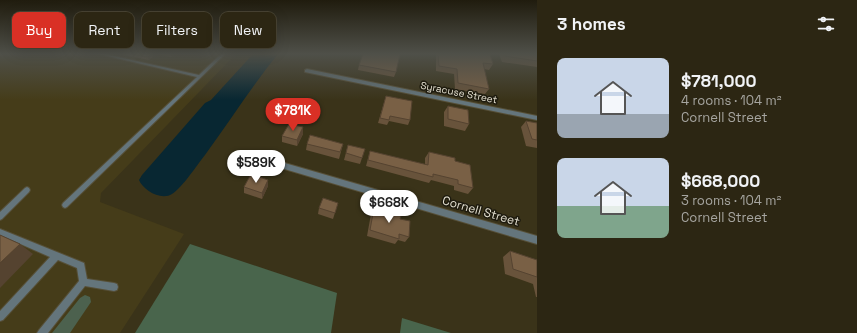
<!DOCTYPE html>
<html lang="en">
<head>
<meta charset="utf-8">
<style>
	:root { --surface:#2c2613; --page:#383221; --text:#f1f3f6; --muted:#a6a5a0; --line:#484333; --accent:#d93025 }
	body { margin:0; font-family:"Space Grotesk",sans-serif; background:var(--page); color:var(--text); height:100vh; display:flex; flex-direction:column; font-size:15px; white-space:nowrap }
	* { box-sizing:border-box; margin:0 }
	p { font-size:13px; color:var(--muted) }
	.icon { flex:none; width:22px; height:22px; fill:none; stroke:currentColor; stroke-width:2; stroke-linecap:round; stroke-linejoin:round }
	.map { position:relative; flex:1; overflow:hidden }
	.panel { display:flex; flex-direction:column; background:var(--surface); width:320px }
	.panel>* { flex:none }
	.hud { position:absolute; left:12px; top:12px; width:380px; height:36px; display:flex; gap:8px }
	.price { position:absolute; translate:-50% -34px; padding:0 9px; border-radius:14px; background:#fff; color:#222; font-size:13px; line-height:26px; filter:drop-shadow(0 1px 2px #0008) }
	.price::after { content:''; position:absolute; left:50%; top:24px; width:12px; height:9px; margin-left:-6px; background:inherit; clip-path:polygon(0 0,100% 0,50% 100%) }
	.price.active { background:var(--accent); color:#fff }
	ul { padding:0; list-style:none }
	li { display:flex; align-items:center; gap:12px; height:100px; padding:0 20px }
	li span { display:grid; place-items:center; flex:none; width:112px; height:80px; border-radius:8px; color:#555 }
	li>.icon { margin-inline-start:auto }
	span .icon { width:48px; height:48px; fill:#fffc; stroke-width:1 }
	li b { font-size:17px }
	h2 { display:flex; justify-content:space-between; align-items:center; height:48px; padding:0 20px; font-size:17px }
	.chip { padding:0 14px; border-radius:8px; background:var(--surface); box-shadow:0 4px 16px #0002,0 0 0 1px var(--line); font-size:14px; line-height:36px }
	.chip.active { background:var(--accent); color:#fff }
	main { display:flex; flex:1; min-height:0 }
	.map>svg:first-child { display:block }
	.built { fill:#453c19 }
	.green { fill:#4c614e }
	.forest { fill:#49654c }
	.water { fill:#082732 }
	.lines { fill:none; stroke-linecap:round; stroke-linejoin:round }
	.lane-casing { stroke:#564f37; stroke-width:2 }
	.street-casing { stroke:#564f37; stroke-width:2 }
	.lane { fill:#64757c; fill-rule:evenodd }
	.street { fill:#64757c; fill-rule:evenodd }
	.wall { fill:#68533b }
	.shaded-wall { fill:#554330 }
	.building { fill:#796045; stroke:#554330 }
	.labels { text-anchor:middle; stroke-width:3; stroke-linejoin:round; paint-order:stroke }
	.far-street-label { font-size:10px; fill:#e7e3d3; stroke:#1e1b0f }
	.street-label { font-size:12px; fill:#e7e3d3; stroke:#1e1b0f }
</style>
</head>
<body>
<main>
<div class="map">
<svg width="537" height="333" viewBox="0 0 537 333">
	<rect width="100%" height="100%" fill="#3a3319"/>
	<path class="built" d="M0,54h236l-135,139 -1,9 84,32 -64,99h-120z"/>
	<path class="green" d="M85,295l5,2 1,5 -21,31h-18l28,-35z"/>
	<g class="forest">
		<path d="M190,244l147,49 -6,40h-196z"/>
		<path d="M402,318l49,15h-51z"/>
	</g>
	<path class="water" d="M253,54h25c-26,32 -48,67 -73,101 -8,10 -23,33 -33,39 -11,7 -29,-4 -33,-14l3,-5 63,-72 6,-3z"/>
	<g class="lines">
		<g class="lane-casing">
			<g id="lane">
				<path d="M99,54h6l94,21 22,-21h4l-158,153 -2,1 -2,-1 -1,-2 1,-2 134,-126z"/>
				<path d="M27,187l2,1 1,2 -1,2 -27,27 -2,1v-8l25,-24z"/>
				<path d="M0,229l84,34 3,16 27,4 3,1 1,3 -1,3 -3,1 -29,-5 -37,47h-11l2,-3 40,-49 -2,-13 -19,-8 -55,60 -3,1v-10l50,-54 -50,-22z"/>
			</g>
		</g>
		<g class="street-casing">
			<g id="street">
				<path d="M307,69l230,47v4l-232,-48v-2z"/>
				<path d="M257,155l280,81v8l-283,-84 -1,-2z"/>
			</g>
		</g>
		<use href="#lane" class="lane"/>
		<use href="#street" class="street"/>
	</g>
	<g class="wall">
		<path d="M119,54h57l-5,3 -15,-3 -7,6z"/>
		<path d="M436,54h54l3,10 -4,6 -5,-1 5,20 -4,5 -30,-5 -1,-15 -18,-3z"/>
		<path d="M499,54h38v13l-35,-5z"/>
		<path d="M359,65l37,7 -2,5 -36,-7z"/>
		<path d="M386,96l24,24 -2,5 -19,-4 -2,4 -9,-2z"/>
		<path d="M448,106l21,18 -4,7 -21,-5v-14z"/>
		<path d="M526,121l11,2v25l-11,-2 -5,-19z"/>
		<path d="M303,127v7l-6,12 -15,-4v-6z"/>
		<path d="M307,144h36l-4,15 -33,-9z"/>
		<path d="M348,145l14,13 -2,6 -16,-4z"/>
		<path d="M370,151l55,14v-7l4,-6 26,9 18,27 -5,6 -14,-4v-4l-23,-6 -2,3 -63,-17z"/>
		<path d="M268,186l-6,13 -18,-6v-6z"/>
		<path d="M338,203l-5,16 -15,-5 1,-6z"/>
		<path d="M374,208l26,11 9,18 -4,5 -7,-2 -3,4 -28,-8 4,-22z"/>
		<path d="M510,251l27,9v37h-1l-3,-13 -28,-10 -2,-17z"/>
	</g>
	<g class="shaded-wall">
		<path d="M152,54h4l-7,6 -1,-3z"/>
		<path d="M171,54h5l-5,3z"/>
		<path d="M303,127v7l-6,12v-6z"/>
		<path d="M268,180v6l-6,13v-6z"/>
		<path d="M20,244l13,10 -33,34v-25z"/>
	</g>
	<g class="building">
		<path d="M132,54h20l-4,3z"/>
		<path d="M363,54h37l-4,18 -37,-7z"/>
		<path d="M438,54h52l3,10 -10,-1 6,26 -31,-6 -1,-14 -18,-3z"/>
		<path d="M505,54h32v7l-32,-5z"/>
		<path d="M386,96l26,5 -2,19 -20,-4 -1,4 -9,-2z"/>
		<path d="M448,106l20,4 1,14 -21,-5z"/>
		<path d="M526,121l11,2v17l-5,-1z"/>
		<path d="M289,124l14,3 -6,13 -15,-4z"/>
		<path d="M310,135l33,9 -3,8 -33,-8z"/>
		<path d="M348,145l17,4 -3,9 -16,-5z"/>
		<path d="M370,151l58,14 1,-13 26,6v3l15,4 3,23 -15,-4v-4l-25,-6v3l-65,-17z"/>
		<path d="M251,174l17,6 -6,13 -18,-6z"/>
		<path d="M323,198l15,5 -3,10 -16,-5z"/>
		<path d="M374,208l27,8 -1,3 10,2 -1,16 -10,-3v5l-29,-9z"/>
		<path d="M0,235l20,9 -20,19z"/>
		<path d="M510,251l27,9v17l-24,-8z"/>
	</g>
	<linearGradient id="sky" x2="0" y2="1"><stop stop-color="#201c0e"/><stop offset="0.54" stop-color="#4f5049"/><stop offset="1" stop-color="#4f5049" stop-opacity="0"/></linearGradient>
	<rect width="537" height="100" fill="url(#sky)"/>
	<g class="labels">
		<g class="far-street-label">
			<text transform="translate(459 92) rotate(11)" y="4">Syracuse Street</text>
		</g>
		<g class="street-label">
			<text transform="translate(481 211) rotate(16)" y="4">Cornell Street</text>
		</g>
	</g>
</svg>
<b class="price active" style="left:293px;top:132px">$781K</b>
<b class="price" style="left:256px;top:184px">$589K</b>
<b class="price" style="left:389px;top:224px">$668K</b>
<div class="hud">
<a class="chip active">Buy</a>
<a class="chip">Rent</a>
<a class="chip">Filters</a>
<a class="chip">New</a>
</div>
</div>
<section class="panel">
<h2>3 homes<svg class="icon" aria-label="filters" viewBox="0 0 24 24"><path d="M4 7h16M4 17h16"/><circle cx="9" cy="7" r="2"/><circle cx="15" cy="17" r="2"/></svg></h2>
<ul>
<li><span style="background:linear-gradient(#c9d6e8 70%,#9aa5b1 0)"><svg class="icon" aria-label="home" viewBox="0 0 24 24"><path d="M3 11l9-7 9 7M6 9v11h12V9"/></svg></span><div><b>$781,000</b><p>4 rooms · 104 m²</p><p>Cornell Street</p></div></li>
<li><span style="background:linear-gradient(#c9d6e8 60%,#7fa58c 0)"><svg class="icon" aria-label="home" viewBox="0 0 24 24"><path d="M3 11l9-7 9 7M6 9v11h12V9"/></svg></span><div><b>$668,000</b><p>3 rooms · 104 m²</p><p>Cornell Street</p></div></li>
</ul>
</section>
</main>
</body>
</html>
